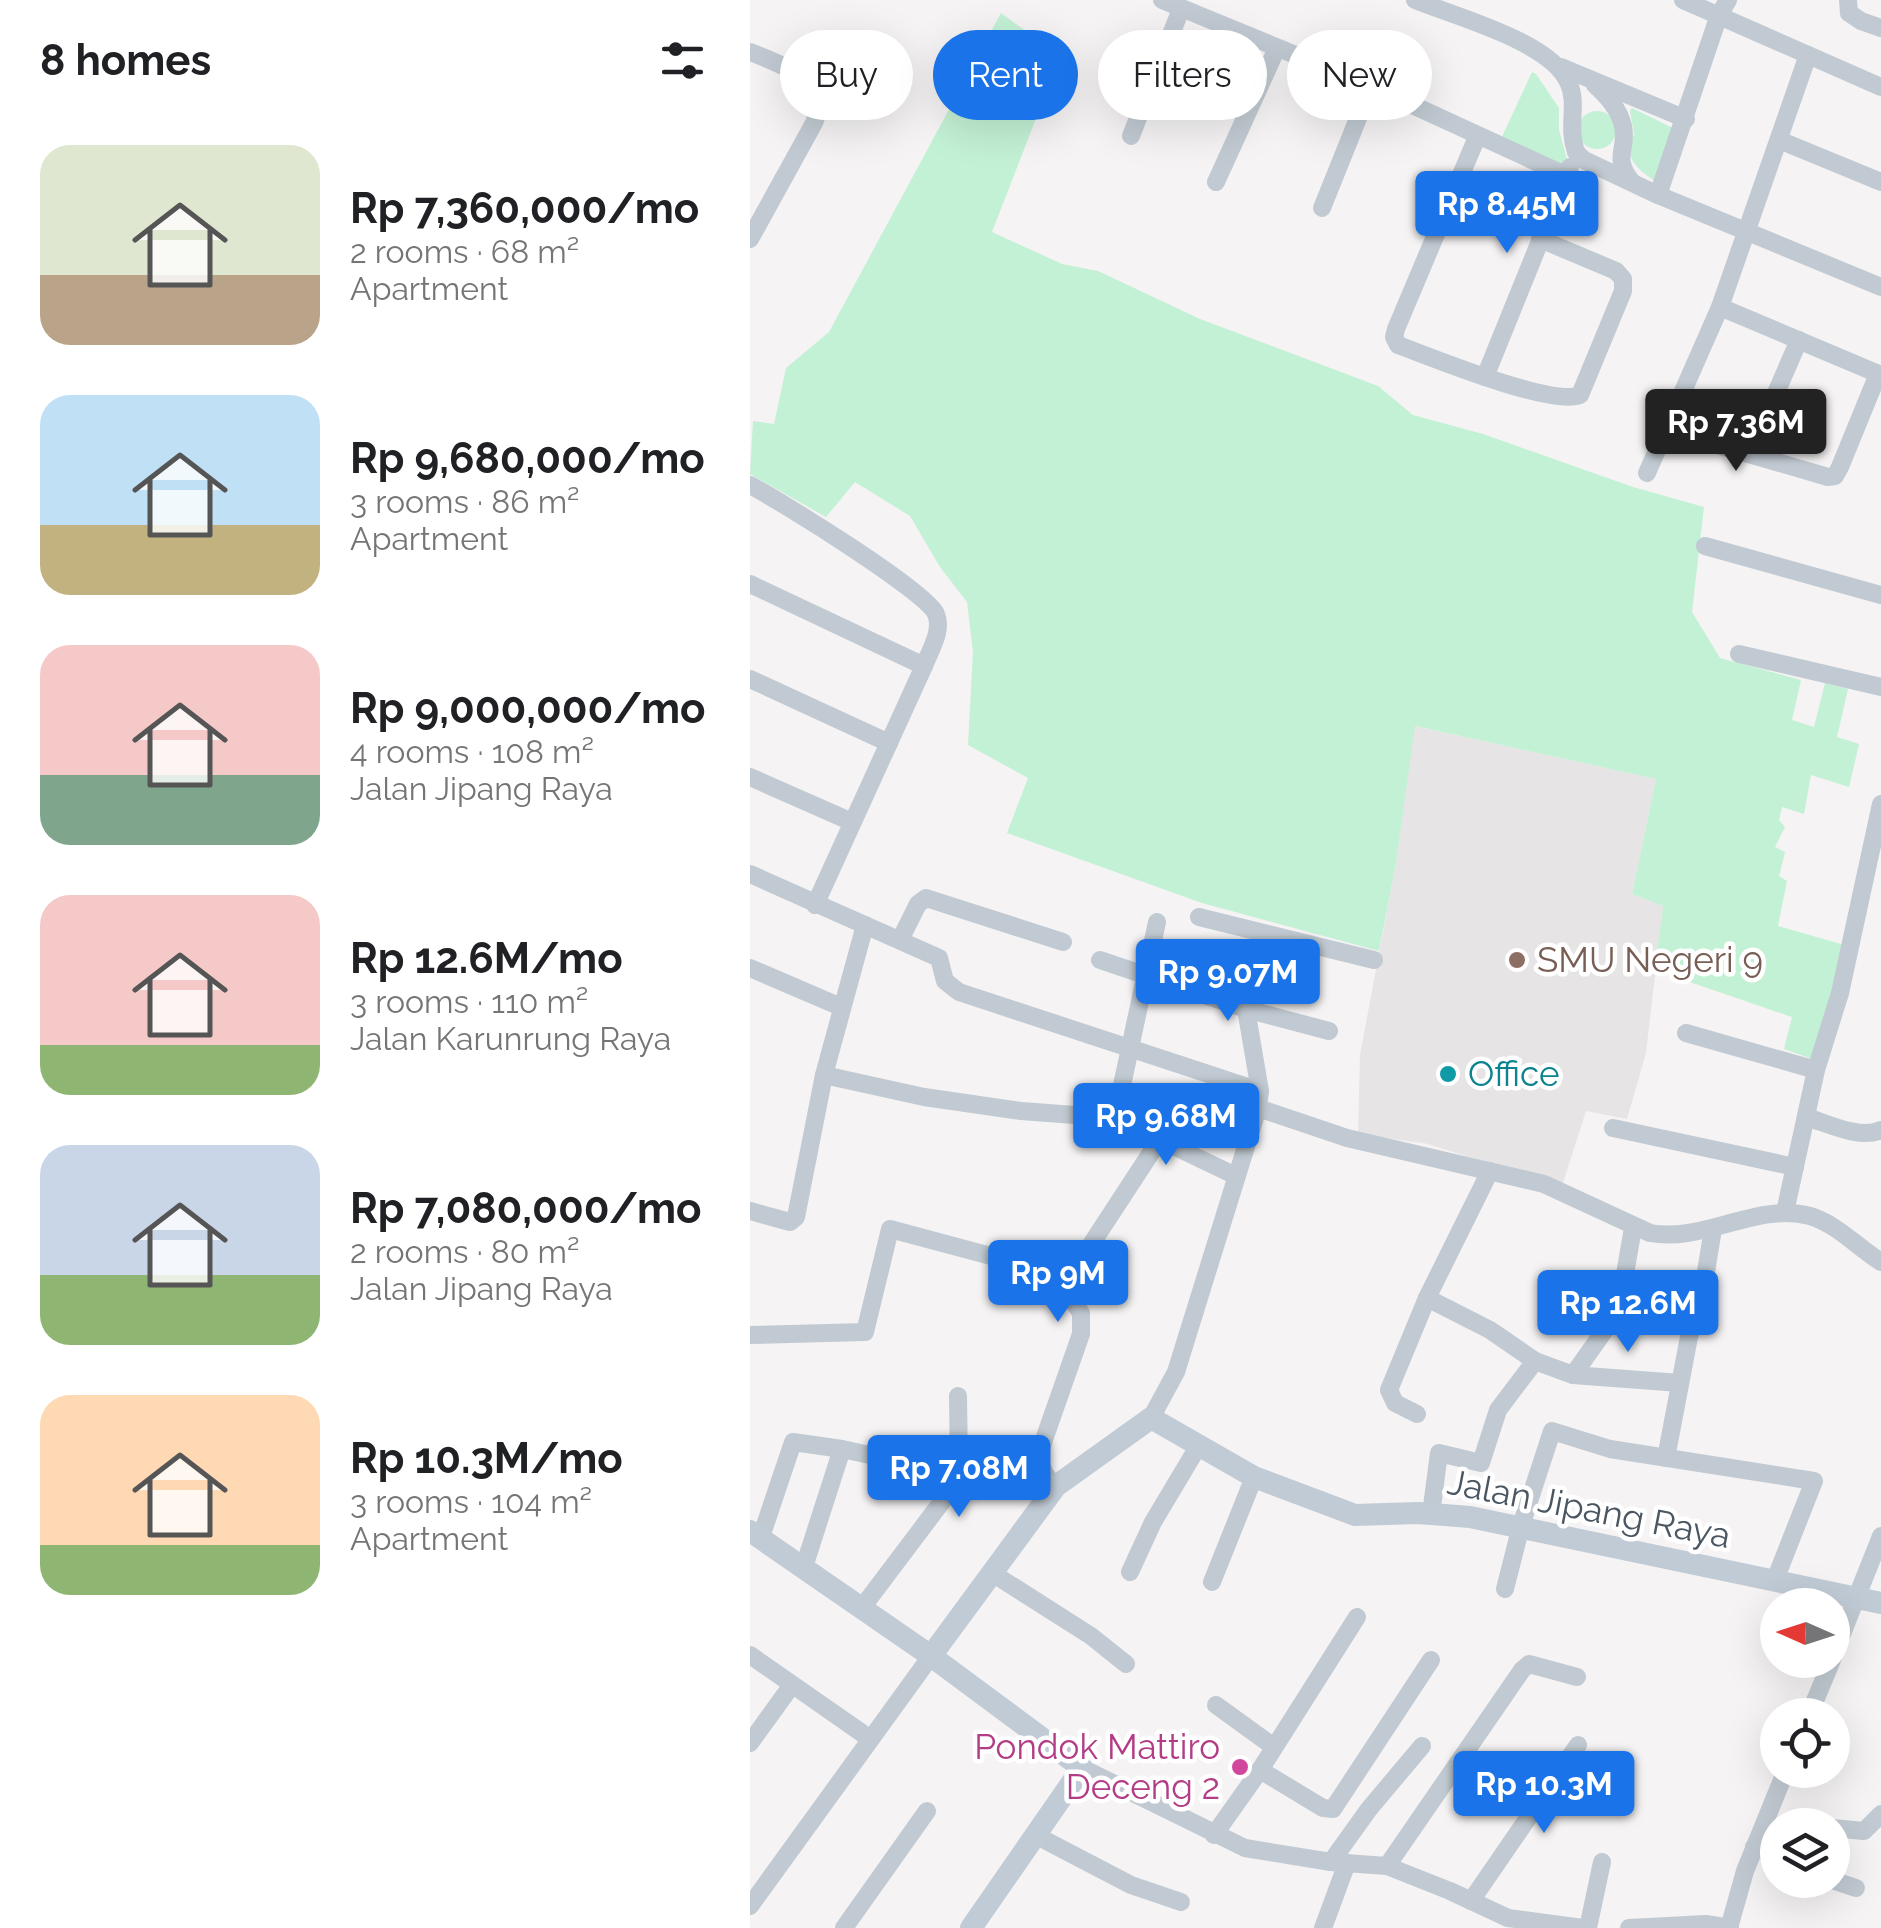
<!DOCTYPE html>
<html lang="en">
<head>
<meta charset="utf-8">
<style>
	:root { --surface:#fff; --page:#f6f6f6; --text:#202124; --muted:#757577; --accent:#1a73e8 }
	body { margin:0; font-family:Raleway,sans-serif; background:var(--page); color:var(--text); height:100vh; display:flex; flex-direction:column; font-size:38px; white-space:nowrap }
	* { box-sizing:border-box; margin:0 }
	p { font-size:32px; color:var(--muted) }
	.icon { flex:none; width:55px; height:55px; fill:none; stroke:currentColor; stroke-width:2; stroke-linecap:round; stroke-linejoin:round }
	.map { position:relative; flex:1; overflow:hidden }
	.panel { display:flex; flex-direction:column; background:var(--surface); width:750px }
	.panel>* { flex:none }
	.top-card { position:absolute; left:30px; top:30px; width:950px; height:90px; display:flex; gap:20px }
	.needle { width:65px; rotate:273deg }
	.controls { position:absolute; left:1010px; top:1588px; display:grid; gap:20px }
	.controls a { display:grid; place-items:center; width:90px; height:90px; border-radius:50%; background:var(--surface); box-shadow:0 10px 40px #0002; font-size:50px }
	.price { position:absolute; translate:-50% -85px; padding:0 22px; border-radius:10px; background:var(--accent); color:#fff; font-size:32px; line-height:65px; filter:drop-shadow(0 2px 5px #0008) }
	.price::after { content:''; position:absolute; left:50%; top:60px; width:30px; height:22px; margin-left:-15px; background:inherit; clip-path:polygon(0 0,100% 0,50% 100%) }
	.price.active { background:#222; color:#fff }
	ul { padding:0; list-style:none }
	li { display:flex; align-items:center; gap:30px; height:250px; padding:0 40px }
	li span { display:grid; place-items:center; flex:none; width:280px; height:200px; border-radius:30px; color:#555 }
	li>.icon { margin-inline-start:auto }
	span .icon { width:120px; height:120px; fill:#fffc; stroke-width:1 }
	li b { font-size:42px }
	h2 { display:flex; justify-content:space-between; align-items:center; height:120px; padding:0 40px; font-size:42px }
	.pill { padding:0 35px; border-radius:45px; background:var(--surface); box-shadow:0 10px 40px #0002; font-size:35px; line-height:90px }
	.pill.active { background:var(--accent); color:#fff }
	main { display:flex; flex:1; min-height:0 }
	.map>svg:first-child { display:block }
	.education { fill:#e6e4e5 }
	.green { fill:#c3f1d5 }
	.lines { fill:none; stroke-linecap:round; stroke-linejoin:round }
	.street { stroke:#c1cad2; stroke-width:18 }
	.secondary { stroke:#c1cbd6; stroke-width:22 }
	.education-dot { fill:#8d6e63; stroke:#fff; stroke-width:4 }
	.culture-dot { fill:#0f9aa8; stroke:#fff; stroke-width:4 }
	.hotel-dot { fill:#d1479c; stroke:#fff; stroke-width:4 }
	.labels { text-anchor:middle; stroke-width:9; stroke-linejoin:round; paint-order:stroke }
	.education-label { font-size:35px; fill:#785e54; stroke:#fff; text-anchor:start }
	.culture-label { font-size:35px; fill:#0d838f; stroke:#fff; text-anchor:start }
	.street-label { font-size:35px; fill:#4a5661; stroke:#fff }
	.hotel-label { font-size:35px; fill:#b23c85; stroke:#fff; text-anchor:end }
</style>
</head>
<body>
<main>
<section class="panel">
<h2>8 homes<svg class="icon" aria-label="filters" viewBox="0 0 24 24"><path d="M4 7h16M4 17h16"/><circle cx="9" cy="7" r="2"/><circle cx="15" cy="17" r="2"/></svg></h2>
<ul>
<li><span style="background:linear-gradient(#dfe7d0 65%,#b9a48a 0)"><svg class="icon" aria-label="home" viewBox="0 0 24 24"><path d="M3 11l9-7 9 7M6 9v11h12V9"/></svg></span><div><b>Rp 7,360,000/mo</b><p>2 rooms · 68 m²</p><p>Apartment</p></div></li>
<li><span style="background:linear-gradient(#bfe0f5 65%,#c2b280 0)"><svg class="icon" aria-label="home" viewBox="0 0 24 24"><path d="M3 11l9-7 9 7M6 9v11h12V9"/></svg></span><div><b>Rp 9,680,000/mo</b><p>3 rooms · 86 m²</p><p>Apartment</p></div></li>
<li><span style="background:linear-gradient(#f6c9c9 65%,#7fa58c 0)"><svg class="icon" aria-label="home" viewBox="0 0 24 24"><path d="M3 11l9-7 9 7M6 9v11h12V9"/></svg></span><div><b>Rp 9,000,000/mo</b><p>4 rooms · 108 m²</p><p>Jalan Jipang Raya</p></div></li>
<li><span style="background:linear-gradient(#f6c9c9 75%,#8fb573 0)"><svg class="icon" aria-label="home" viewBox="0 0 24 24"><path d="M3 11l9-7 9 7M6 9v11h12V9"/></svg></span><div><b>Rp 12.6M/mo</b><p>3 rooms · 110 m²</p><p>Jalan Karunrung Raya</p></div></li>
<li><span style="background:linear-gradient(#c9d6e8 65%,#8fb573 0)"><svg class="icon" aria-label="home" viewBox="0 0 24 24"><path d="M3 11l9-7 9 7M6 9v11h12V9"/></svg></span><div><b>Rp 7,080,000/mo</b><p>2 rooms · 80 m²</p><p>Jalan Jipang Raya</p></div></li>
<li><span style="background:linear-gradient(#ffd9b3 75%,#8fb573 0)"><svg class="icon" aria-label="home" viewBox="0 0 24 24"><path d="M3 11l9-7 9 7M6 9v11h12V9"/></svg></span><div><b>Rp 10.3M/mo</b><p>3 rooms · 104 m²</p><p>Apartment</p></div></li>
</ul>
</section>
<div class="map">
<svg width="1131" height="1928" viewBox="0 0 1131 1928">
	<rect width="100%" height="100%" fill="#f5f3f3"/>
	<path class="education" d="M664,726l242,53 -24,115 31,12 -17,147 -19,66 -41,-8 -24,75 -138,-43 -66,-8 2,-80 36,-192z"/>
	<g class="green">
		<path d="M251,13l64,47 -23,43 -50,129 70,32 36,7 102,48 178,67 35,29 70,19 150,53 71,20 -12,105 28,46 81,22 -9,40 22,7 11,-44 23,6 -11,48 22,7 -10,43 -38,-12 -7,39 -22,-7 -3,13 6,7 -10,20 10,5 -6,24 8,5 -9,45 70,20 -30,115 -34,-12 8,-32 -137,-47 8,-64 -31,-12 24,-115 -241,-53 -19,137 -17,88 -177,-48 -195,-70 21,-55 -60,-33 5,-93 -6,-50 -27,-35 -30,-51 -55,-34 -29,35 -76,-43 3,-53 21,3 12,-56 43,-36z"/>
		<path d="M782,72l4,2 23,34v22l9,33 -2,6 -66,-28z"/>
		<path d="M882,108l45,22 -20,52c-18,-11 -36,-25 -23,-48l-4,-23z"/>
		<circle cx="847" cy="130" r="19"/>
	</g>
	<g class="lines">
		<g class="street">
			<path d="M412,0l209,86 196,90"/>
			<path d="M665,0c41,17 138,42 154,84 9,20 -2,43 7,68"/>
			<path d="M933,0l198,87"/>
			<path d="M1098,0l1,13 12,8 20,7"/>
			<path d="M0,52c23,9 62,23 72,48l-8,23 -64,116"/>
			<path d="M811,67l125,52"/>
			<path d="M845,85c13,12 24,24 28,41 5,25 -11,30 8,55"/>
			<path d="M381,136l50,-127"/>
			<path d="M727,137l-81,192 -2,8 4,8c33,12 154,62 182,50l43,-104v-12l-7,-8 -76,-32"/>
			<path d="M1029,140l102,42"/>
			<path d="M826,152l8,8 74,35 223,92"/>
			<path d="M466,182l61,-134"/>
			<path d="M908,195l61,-180 9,-15"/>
			<path d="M572,208l49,-122"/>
			<path d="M970,307l161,68"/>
			<path d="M735,377l85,-210"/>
			<path d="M916,430l162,47 7,-1 5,-9 38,-93"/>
			<path d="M1000,453l49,-113"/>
			<path d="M897,473l73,-166 88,-252"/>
			<path d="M0,485c30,16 176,106 186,129 7,17 -6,36 -12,52l-109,239"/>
			<path d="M955,546l176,49"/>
			<path d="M0,584l174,82"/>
			<path d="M989,654l142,33"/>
			<path d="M0,679l139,64"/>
			<path d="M0,777l102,45"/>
			<path d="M0,874l189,84 6,23 14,11 301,99"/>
			<path d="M449,917l175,43"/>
			<path d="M517,935l-21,74 83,22"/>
			<path d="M151,938l17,-34 8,-6 137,44"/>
			<path d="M350,960l146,49 14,82 -2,17 -82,264 -25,46"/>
			<path d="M0,968l91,39"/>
			<path d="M936,1033l130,37"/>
			<path d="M74,1075l100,22 97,14 94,7 121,58"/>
			<path d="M508,1108l89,30 197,46 106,49c54,10 106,-31 160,-17 27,8 47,31 71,46"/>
			<path d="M1056,1117c21,6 54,23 75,13"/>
			<path d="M365,1118l42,-196"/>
			<path d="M863,1128l182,39"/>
			<path d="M0,1211l40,11 6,-5 28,-142 41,-150"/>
			<path d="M1035,1212l31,-142 24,-77 41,-189"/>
			<path d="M312,1289l98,-150"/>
			<path d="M677,1298l63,32 45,31"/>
			<path d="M0,1335l115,-3 25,-103 131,35 41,25 13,15 6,9v21l-41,117c0,16 4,25 16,35"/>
			<path d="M823,1375l39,-55 9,-23 12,-69"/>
			<path d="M667,1414l-22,-11 -6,-13 38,-92 63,-127"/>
			<path d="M92,1449l115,25"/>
			<path d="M916,1458l23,-121 14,-47 10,-61"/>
			<path d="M681,1514l8,-61 42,10 17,-53 37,-49 38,14 107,8"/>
			<path d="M11,1537l32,-95 49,7 -38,118"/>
			<path d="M380,1572l23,-50 46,-77"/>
			<path d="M242,1573l99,63 35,28"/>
			<path d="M462,1582l42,-105"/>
			<path d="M755,1589l16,-63 31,-95 58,18 204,32 -39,99"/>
			<path d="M111,1609l92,-122 6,-21 -1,-70"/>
			<path d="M0,1655l119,83"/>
			<path d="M1082,1659l49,-123"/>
			<path d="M466,1705l58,42"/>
			<path d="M1059,1715l23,-55"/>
			<path d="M0,1743l42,-58"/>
			<path d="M332,1768l163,80 86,14 56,4 63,25 58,27 75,10"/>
			<path d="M510,1770l63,38 10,1 98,-149"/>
			<path d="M1060,1822l12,3"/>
			<path d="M1082,1828l32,3 17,-17"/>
			<path d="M464,1835l46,-65 97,-153"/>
			<path d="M287,1836l94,49 50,17"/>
			<path d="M1004,1847l24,10"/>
			<path d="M581,1862l38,-53 53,-63"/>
			<path d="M637,1866l135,-196 7,-6 48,13"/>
			<path d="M1082,1880l24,8"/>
			<path d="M721,1901l107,-156"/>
			<path d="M0,1906l181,-250"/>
			<path d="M94,1928l83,-117"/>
			<path d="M573,1928l24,-65"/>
			<path d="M838,1928l14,-66"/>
			<path d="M879,1928l77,-4 24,4"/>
			<path d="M979,1928l16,-57 41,-101"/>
		</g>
		<g class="secondary">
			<path d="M0,1531l181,125 151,112 -111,160"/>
			<path d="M181,1656l125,-170 95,-68 103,59 101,38 63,-2 52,4 411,86"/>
		</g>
	</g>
	<circle class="education-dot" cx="767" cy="960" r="10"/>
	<circle class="culture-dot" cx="698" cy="1074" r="10"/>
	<circle class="hotel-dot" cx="490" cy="1767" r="10"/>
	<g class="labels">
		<g class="education-label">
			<text x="787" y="972">SMU Negeri 9</text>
		</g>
		<g class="culture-label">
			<text x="718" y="1086">Office</text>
		</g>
		<g class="street-label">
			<text transform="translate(839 1509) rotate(11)" y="12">Jalan Jipang Raya</text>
		</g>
		<g class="hotel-label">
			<text x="470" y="1759">Pondok Mattiro<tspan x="470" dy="40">Deceng 2</tspan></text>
		</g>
	</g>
</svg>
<div class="controls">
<a><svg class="needle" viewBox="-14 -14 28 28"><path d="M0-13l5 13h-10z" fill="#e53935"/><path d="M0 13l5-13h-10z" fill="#757577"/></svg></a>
<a><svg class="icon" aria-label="locate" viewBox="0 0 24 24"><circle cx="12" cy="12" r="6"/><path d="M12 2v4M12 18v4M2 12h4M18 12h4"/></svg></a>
<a><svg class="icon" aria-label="layers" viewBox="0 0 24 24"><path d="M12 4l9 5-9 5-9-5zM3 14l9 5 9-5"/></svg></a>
</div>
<b class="price" style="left:757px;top:256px">Rp 8.45M</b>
<b class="price active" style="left:986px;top:474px">Rp 7.36M</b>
<b class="price" style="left:478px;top:1024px">Rp 9.07M</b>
<b class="price" style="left:416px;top:1168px">Rp 9.68M</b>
<b class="price" style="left:308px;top:1325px">Rp 9M</b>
<b class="price" style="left:878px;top:1355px">Rp 12.6M</b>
<b class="price" style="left:209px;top:1520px">Rp 7.08M</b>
<b class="price" style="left:794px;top:1836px">Rp 10.3M</b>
<div class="top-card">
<a class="pill">Buy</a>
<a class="pill active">Rent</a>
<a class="pill">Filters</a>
<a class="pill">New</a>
</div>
</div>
</main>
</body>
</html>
